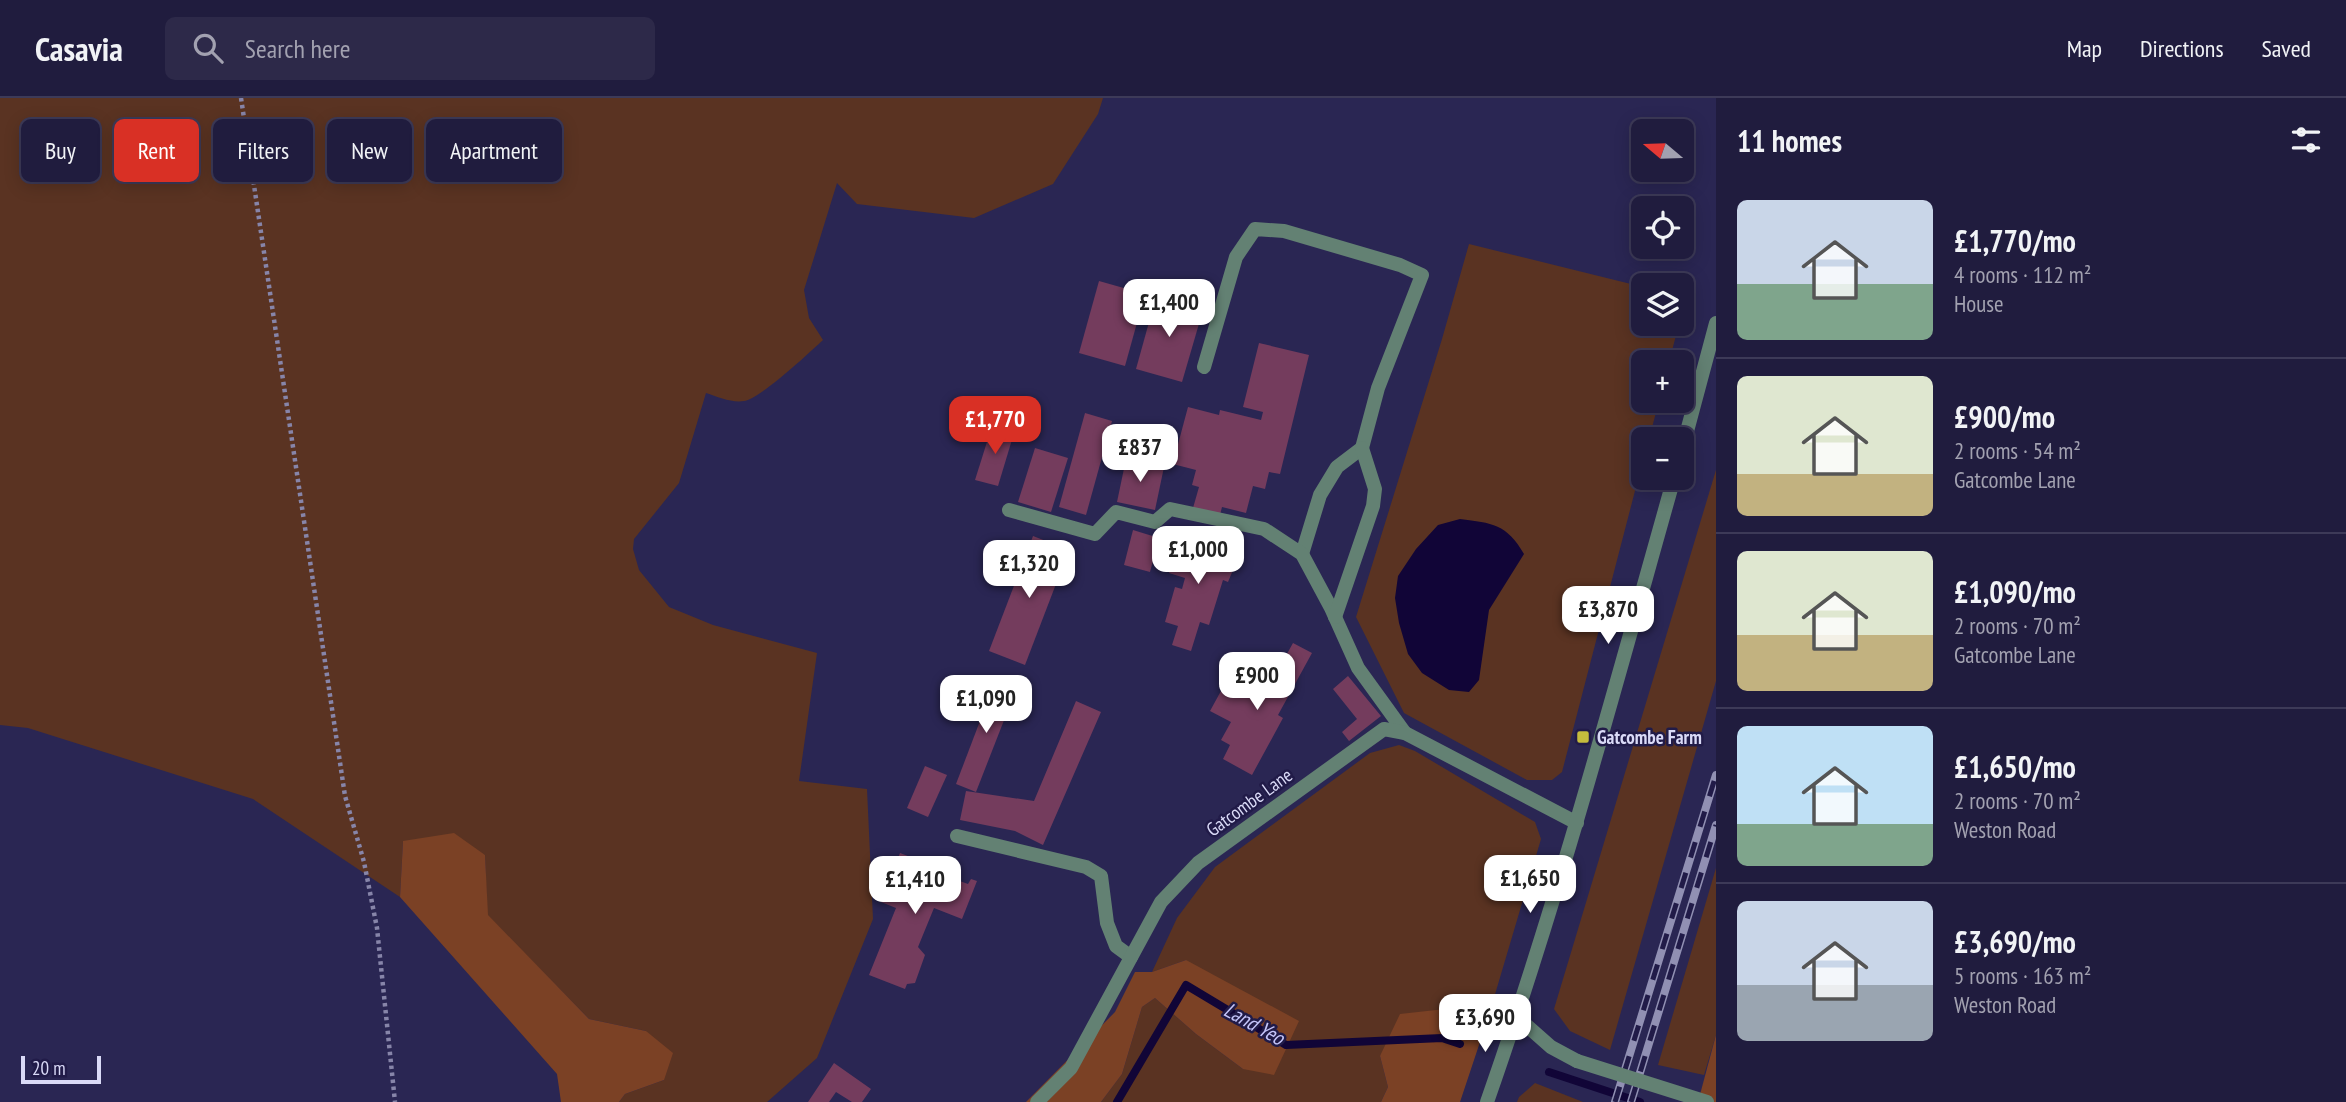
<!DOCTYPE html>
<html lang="en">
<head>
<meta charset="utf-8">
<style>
	:root { --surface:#201c3e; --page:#2d2949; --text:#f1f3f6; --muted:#a2a1b0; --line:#3d3a58; --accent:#d93025 }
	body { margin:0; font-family:"PT Sans Narrow",sans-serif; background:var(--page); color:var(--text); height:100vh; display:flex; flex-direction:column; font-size:26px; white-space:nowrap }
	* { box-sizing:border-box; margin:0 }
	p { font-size:23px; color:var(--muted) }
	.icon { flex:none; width:38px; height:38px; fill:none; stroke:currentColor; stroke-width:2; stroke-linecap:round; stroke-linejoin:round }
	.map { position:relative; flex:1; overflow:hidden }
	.sheet { display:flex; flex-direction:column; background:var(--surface); width:630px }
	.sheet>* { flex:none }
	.hud { position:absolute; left:21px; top:21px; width:665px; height:63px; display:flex; gap:14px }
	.needle { width:46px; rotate:289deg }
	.buttons { position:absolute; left:1631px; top:21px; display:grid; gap:14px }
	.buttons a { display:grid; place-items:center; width:63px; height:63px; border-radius:10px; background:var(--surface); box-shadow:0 4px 18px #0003,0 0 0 2px var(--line); font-size:35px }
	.scale { position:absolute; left:21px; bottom:18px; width:80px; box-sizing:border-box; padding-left:7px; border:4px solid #dadaf7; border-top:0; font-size:19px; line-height:24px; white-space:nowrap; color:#dadaf7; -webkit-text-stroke:5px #211b48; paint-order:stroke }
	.price { position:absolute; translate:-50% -60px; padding:0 16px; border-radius:14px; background:#fff; color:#222; font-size:23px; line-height:46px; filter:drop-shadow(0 2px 4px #0008) }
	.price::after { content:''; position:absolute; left:50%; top:42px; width:21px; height:16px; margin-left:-10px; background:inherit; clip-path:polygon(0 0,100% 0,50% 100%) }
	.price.selected { background:var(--accent); color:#fff }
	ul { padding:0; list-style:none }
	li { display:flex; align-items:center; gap:21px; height:175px; padding:0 21px }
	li+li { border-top:2px solid var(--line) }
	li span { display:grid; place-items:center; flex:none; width:196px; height:140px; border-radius:10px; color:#555 }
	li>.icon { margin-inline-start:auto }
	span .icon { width:84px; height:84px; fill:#fffc; stroke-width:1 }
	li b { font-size:30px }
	h2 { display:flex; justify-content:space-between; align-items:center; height:84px; padding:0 21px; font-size:30px }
	.pill { padding:0 24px; border-radius:10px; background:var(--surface); box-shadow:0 4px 18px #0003,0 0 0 2px var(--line); font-size:24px; line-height:63px }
	.pill.selected { background:var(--accent); color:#fff }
	header { display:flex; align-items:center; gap:42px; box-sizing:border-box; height:98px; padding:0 35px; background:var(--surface); border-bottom:2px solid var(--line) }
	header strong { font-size:33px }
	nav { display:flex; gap:38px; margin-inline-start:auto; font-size:24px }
	.search { width:490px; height:63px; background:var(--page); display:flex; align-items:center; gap:18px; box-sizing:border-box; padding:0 24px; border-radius:10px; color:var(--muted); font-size:26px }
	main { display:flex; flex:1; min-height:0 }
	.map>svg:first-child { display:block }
	.green { fill:#5a3322 }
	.forest { fill:#7b4125 }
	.water { fill:#110537 }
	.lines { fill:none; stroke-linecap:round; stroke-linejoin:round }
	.stream { stroke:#110537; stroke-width:8 }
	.building { fill:#743c5d }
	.path { stroke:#8785a9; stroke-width:4.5; stroke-dasharray:3.5 3.5; stroke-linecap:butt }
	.service { stroke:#638173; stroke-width:14 }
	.minor { stroke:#638173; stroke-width:14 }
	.tertiary { stroke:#638173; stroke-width:14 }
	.rail-casing { stroke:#9190b3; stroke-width:8 }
	.rail { stroke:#211b48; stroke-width:5; stroke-dasharray:16; stroke-linecap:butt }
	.service-bridge { stroke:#638173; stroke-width:14 }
	.poi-dot { fill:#c5bc3d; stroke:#211b48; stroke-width:2.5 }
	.labels { text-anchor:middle; stroke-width:5; stroke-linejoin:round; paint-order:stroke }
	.poi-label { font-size:19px; font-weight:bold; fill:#dadaf7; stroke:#211b48; text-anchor:start }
	.street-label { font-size:19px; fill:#dadaf7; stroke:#211b48 }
	.water-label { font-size:21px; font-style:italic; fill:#c5c5f9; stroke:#211b48 }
</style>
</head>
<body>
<header>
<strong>Casavia</strong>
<div class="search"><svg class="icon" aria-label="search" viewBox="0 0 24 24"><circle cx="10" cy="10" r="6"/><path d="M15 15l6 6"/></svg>Search here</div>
<nav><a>Map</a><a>Directions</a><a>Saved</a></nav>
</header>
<main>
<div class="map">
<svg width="1716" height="1004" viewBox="0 0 1716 1004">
	<rect width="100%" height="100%" fill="#2a2653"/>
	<g class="green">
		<path d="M0,0h1103l-5,16 -45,70 -79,34 -117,-14 -20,-21 -33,107 5,28 14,22c-14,13 -63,59 -79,61 -12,2 -26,-4 -38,-8l-27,90 -45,56 -1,10 6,21 30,37 44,18 104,28 -18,128 68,8 6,130 -56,139 -50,44h-148l6,-8 39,-14 -18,-49 -57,-12 -102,-104 -2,-60 -82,-14 -3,56 -147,-98 -225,-71 -28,-3z"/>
		<path d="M1469,146l174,43v37h36l-10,38h-26v39h16l-10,38h-6v21l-81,312 -10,8h-25l-123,-67 -48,-96 86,-278z"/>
		<path d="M1716,372v211l-106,369 -40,-19 -16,-22z"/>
		<path d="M1399,647l16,6 120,71 6,17 -53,179 -34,-10 -74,48 8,31 -7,15h-280l21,-28 20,-67 13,-9 41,36 47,35 -57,-109 -34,12 25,-54 38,-51 155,-114z"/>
		<path d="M1716,770v167l-12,40 -46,-10z"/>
		<path d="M1535,985l48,19h-66l2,-5z"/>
	</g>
	<g class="forest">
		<path d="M454,735l31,22 3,60 101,104 57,12 27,22 -9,27 -39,14 -6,8h-58l-4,-28 -157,-177 3,-56z"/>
		<path d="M1186,862l113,61 -25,54 -31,-6 -47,-35 -41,-36 -13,9 -20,67 -21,28h-75l89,-90 20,-40h17z"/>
		<path d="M1454,910l34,10 -28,84h-79l7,-15 -8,-31 20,-42z"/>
		<path d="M1716,937v67h-18z"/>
	</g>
	<path class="water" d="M1460,421c32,4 47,5 64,35l-35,56 -10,70 -10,12 -20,-2 -27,-17 -14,-19 -9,-31 -4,-25 3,-22 18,-27 22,-24z"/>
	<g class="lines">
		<g class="stream">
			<path d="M1549,974l91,30"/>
			<path d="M1117,1004l69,-117 100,60 156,-7 18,6"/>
		</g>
	</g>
	<g class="building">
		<path d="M1099,183l46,13 -20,72 -46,-13z"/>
		<path d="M1156,199l47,13 -21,72 -46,-13z"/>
		<path d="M1259,245l50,12 -29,119 -11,-2 -4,17 -12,-3 -7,27 -24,-6 -2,8 -27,-7 6,-21 -7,-2 4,-15 -70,-18 3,-15 48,11 11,-41 31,8 1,-5 41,10 2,-8 -20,-5z"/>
		<path d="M1085,315l27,8 -26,94 -27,-8z"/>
		<path d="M992,328l22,7 -16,53 -23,-6z"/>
		<path d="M1035,350l33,10 -17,54 -33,-10z"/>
		<path d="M1126,361l38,8 -9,43 -38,-8z"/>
		<path d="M1133,432l26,8 -9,34 -26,-7z"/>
		<path d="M1209,434l27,9 -8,28 5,1 -5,12 -5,-2 -14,45 -9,-3 -9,29 -19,-6 6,-19 -13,-4 10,-35 7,2 3,-11 -16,-5 9,-30 25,8z"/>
		<path d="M1033,438l36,14 -44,115 -36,-14z"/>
		<path d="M1293,545l19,10 -34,62 5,3 -31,57 -29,-16 7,-14 -9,-5 10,-18 -21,-11 17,-31 35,19z"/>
		<path d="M1348,578l33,40 -32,25 -7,-9 15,-13 -24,-30z"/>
		<path d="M996,581l21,8 -41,105 -20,-8z"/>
		<path d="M1076,603l25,11 -58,133 -28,-14 -55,-11 6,-29 68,10z"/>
		<path d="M925,668l22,9 -19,42 -21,-9z"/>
		<path d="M900,755l44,17 -1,5 25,9 3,-5 6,2 -15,38 -28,-11 -16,39 7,8 -10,28 -8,1 -2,5 -36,-14 27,-67 -15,-6z"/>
		<path d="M834,965l37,26 -9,13h-10l-16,-10 -7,10h-21z"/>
	</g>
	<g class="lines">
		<path class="path" d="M241,0l104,698 19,66 13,66 18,174"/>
		<g class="service">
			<path d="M1204,269l32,-110 19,-28 29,2 116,34 22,10 -44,113 -16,60 -25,19 -17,28 -18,59"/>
			<path d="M1009,412l86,24 21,-22 39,10 15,-13 94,20 38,25 29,54 27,60 47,65"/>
			<path d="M1335,519l38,-111 2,-17 -13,-41"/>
			<path d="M957,738l129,31 15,9 6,47 9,23 15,11"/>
			<path d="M1517,919l34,30 26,14"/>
		</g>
		<path class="minor" d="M1037,1004l34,-34 90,-166 37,-39 186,-134 21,4 172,90"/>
		<g class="tertiary">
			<path d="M1682,352l34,-127"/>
			<path d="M1487,1004c72,-205 128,-415 187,-624"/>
		</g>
		<g class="rail-casing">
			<g id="rail">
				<path d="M1615,1004l101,-327"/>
				<path d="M1631,1004l85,-277"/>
			</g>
		</g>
		<use href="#rail" class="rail"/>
		<path class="service-bridge" d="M1577,963l130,41"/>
	</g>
	<rect class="poi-dot" x="1576" y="632" width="14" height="14" rx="3.5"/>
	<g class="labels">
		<g class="poi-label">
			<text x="1597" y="646">Gatcombe Farm</text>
		</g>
		<g class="street-label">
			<text transform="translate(1249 704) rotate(-36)" y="7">Gatcombe Lane</text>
		</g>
		<g class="water-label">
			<text transform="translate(1254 926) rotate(29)" y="7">Land Yeo</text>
		</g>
	</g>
</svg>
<div class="buttons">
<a><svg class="needle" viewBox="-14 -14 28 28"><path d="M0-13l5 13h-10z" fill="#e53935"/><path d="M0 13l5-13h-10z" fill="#a2a1b0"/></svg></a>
<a><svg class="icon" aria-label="locate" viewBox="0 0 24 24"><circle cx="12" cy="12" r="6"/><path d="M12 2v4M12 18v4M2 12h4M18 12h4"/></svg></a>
<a><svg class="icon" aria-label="layers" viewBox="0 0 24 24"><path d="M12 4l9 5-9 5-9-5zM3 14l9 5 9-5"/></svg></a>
<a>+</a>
<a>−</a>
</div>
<div class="scale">20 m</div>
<b class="price" style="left:1169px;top:241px">£1,400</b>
<b class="price selected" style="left:995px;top:358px">£1,770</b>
<b class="price" style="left:1140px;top:386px">£837</b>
<b class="price" style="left:1198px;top:488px">£1,000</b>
<b class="price" style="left:1029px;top:502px">£1,320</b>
<b class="price" style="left:1608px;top:548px">£3,870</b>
<b class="price" style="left:1257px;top:614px">£900</b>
<b class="price" style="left:986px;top:637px">£1,090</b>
<b class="price" style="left:1530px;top:817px">£1,650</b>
<b class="price" style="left:915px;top:818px">£1,410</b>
<b class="price" style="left:1485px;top:956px">£3,690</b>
<div class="hud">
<a class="pill">Buy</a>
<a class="pill selected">Rent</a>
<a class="pill">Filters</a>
<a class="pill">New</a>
<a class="pill">Apartment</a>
</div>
</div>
<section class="sheet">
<h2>11 homes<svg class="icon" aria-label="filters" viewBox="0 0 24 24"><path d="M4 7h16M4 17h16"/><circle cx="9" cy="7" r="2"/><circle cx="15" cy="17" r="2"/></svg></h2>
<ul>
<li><span style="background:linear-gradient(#c9d6e8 60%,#7fa58c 0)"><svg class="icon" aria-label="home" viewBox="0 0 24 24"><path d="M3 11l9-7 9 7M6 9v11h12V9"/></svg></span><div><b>£1,770/mo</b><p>4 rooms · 112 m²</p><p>House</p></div></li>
<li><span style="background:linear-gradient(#dfe7d0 70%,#c2b280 0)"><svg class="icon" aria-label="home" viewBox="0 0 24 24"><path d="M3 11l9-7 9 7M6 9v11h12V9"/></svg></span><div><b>£900/mo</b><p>2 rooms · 54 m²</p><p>Gatcombe Lane</p></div></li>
<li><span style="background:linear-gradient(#dfe7d0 60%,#c2b280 0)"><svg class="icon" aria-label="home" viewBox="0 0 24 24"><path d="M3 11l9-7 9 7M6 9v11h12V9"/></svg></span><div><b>£1,090/mo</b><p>2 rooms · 70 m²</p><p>Gatcombe Lane</p></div></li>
<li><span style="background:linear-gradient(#bfe0f5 70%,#7fa58c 0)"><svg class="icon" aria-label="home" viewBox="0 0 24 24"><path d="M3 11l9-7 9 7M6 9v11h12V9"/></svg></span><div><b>£1,650/mo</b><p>2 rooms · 70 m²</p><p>Weston Road</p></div></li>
<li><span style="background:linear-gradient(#c9d6e8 60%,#9aa5b1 0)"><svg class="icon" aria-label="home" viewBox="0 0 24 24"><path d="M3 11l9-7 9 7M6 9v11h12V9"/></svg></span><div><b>£3,690/mo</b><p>5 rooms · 163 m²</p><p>Weston Road</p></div></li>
</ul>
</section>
</main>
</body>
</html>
